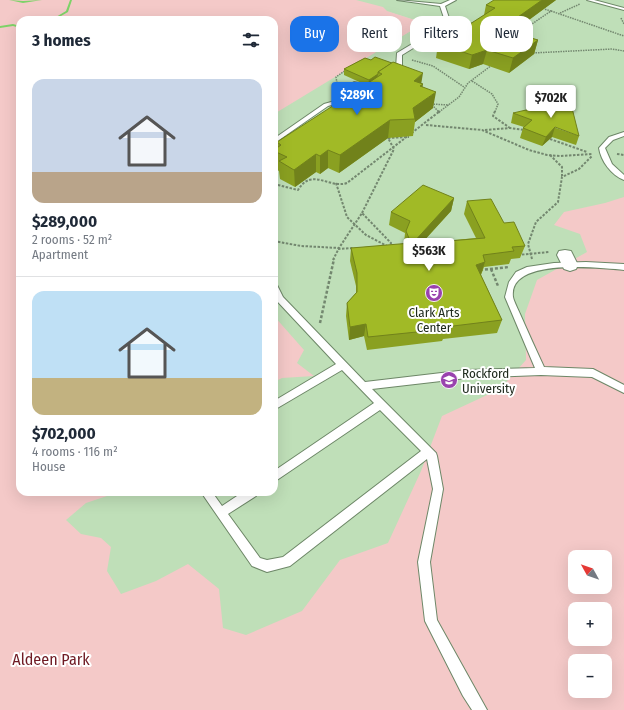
<!DOCTYPE html>
<html lang="en">
<head>
<meta charset="utf-8">
<style>
	:root { --surface:#fff; --page:#f6f6f7; --text:#1f2937; --muted:#747a83; --line:#e0e1e3; --accent:#1a73e8 }
	body { margin:0; font-family:"Fira Sans Condensed",sans-serif; background:var(--page); color:var(--text); height:100vh; display:flex; flex-direction:column; font-size:15px; white-space:nowrap }
	* { box-sizing:border-box; margin:0 }
	p { font-size:13px; color:var(--muted) }
	.icon { flex:none; width:22px; height:22px; fill:none; stroke:currentColor; stroke-width:2; stroke-linecap:round; stroke-linejoin:round }
	.map { position:relative; flex:1; overflow:hidden }
	.drawer { position:absolute; left:16px; top:16px; width:262px; height:480px; display:flex; flex-direction:column; background:var(--surface); border-radius:12px; box-shadow:0 4px 16px #0002 }
	.drawer>* { flex:none }
	.top-card { position:absolute; left:290px; top:16px; width:274px; height:36px; display:flex; gap:8px }
	.needle { width:26px; rotate:310deg }
	.controls { position:absolute; left:568px; top:550px; display:grid; gap:8px }
	.controls a { display:grid; place-items:center; width:44px; height:44px; border-radius:8px; background:var(--surface); box-shadow:0 4px 16px #0002; font-size:20px }
	.price { position:absolute; translate:-50% -34px; padding:0 9px; border-radius:4px; background:#fff; color:#222; font-size:13px; line-height:26px; filter:drop-shadow(0 1px 2px #0008) }
	.price::after { content:''; position:absolute; left:50%; top:24px; width:12px; height:9px; margin-left:-6px; background:inherit; clip-path:polygon(0 0,100% 0,50% 100%) }
	.price.current { background:var(--accent); color:#fff }
	ul { padding:0; list-style:none }
	li { display:grid; align-content:center; gap:8px; height:212px; padding:0 16px }
	li+li { border-top:1px solid var(--line) }
	li span { display:grid; place-items:center; height:124px; border-radius:12px; color:#555 }
	li>.icon { margin-inline-start:auto }
	span .icon { width:72px; height:72px; fill:#fffc; stroke-width:1 }
	li b { font-size:17px }
	h2 { display:flex; justify-content:space-between; align-items:center; height:48px; padding:0 16px; font-size:17px }
	.tag { padding:0 14px; border-radius:12px; background:var(--surface); box-shadow:0 4px 16px #0002; font-size:14px; line-height:36px }
	.tag.current { background:var(--accent); color:#fff }
	.map>svg:first-child { display:block }
	.built { fill:#bfdfb8; fill-rule:evenodd }
	.green { fill:#f4c9c8; fill-rule:evenodd }
	.lines { fill:none; stroke-linecap:round; stroke-linejoin:round }
	.stream { fill:#7ed368; fill-rule:evenodd }
	.lane-casing { stroke:#6d8767; stroke-width:2 }
	.street-casing { stroke:#6d8767; stroke-width:2 }
	.path-far2 { stroke:#73876f; stroke-width:1.5; stroke-dasharray:1.5 1; stroke-linecap:butt }
	.path-far1 { stroke:#73876f; stroke-width:2; stroke-dasharray:2.5 1.5; stroke-linecap:butt }
	.path { stroke:#73876f; stroke-width:2.5; stroke-dasharray:3 2; stroke-linecap:butt }
	.lane { fill:#fff; fill-rule:evenodd }
	.street { fill:#fff; fill-rule:evenodd }
	.wall { fill:#8aa021 }
	.shaded-wall { fill:#71821b }
	.building { fill:#a1ba26; stroke:#71821b }
	.labels { text-anchor:middle; stroke-width:4; stroke-linejoin:round; paint-order:stroke }
	.poi-label { font-size:13px; fill:#202b1e; stroke:#fff }
	.near-park-label { font-size:16px; fill:#6f1b24; stroke:#fff }
</style>
</head>
<body>
<div class="map">
<svg width="624" height="710" viewBox="0 0 624 710">
	<rect width="100%" height="100%" fill="#d0edc9"/>
	<path class="built" d="M351,0h273v710h-462l-162,-190v-252l20,224h254v-382l150,-87zM575,557h30v30h-30zM575,609h30v30h-30zM575,661h30v30h-30z"/>
	<g class="green">
		<path d="M0,0h356l27,7 4,4 37,12 -150,91v-94h-254v472h99l-33,11 -20,17 15,14 20,4 10,9 -4,24 14,23 35,-13 32,-17 31,25 4,39 23,7 56,-24 38,-51 48,-17 33,-72 21,-55 58,-27 26,-29 -1,-46 12,-34 50,-28 -7,-18 -26,-9 10,-13 41,-9 19,-6v513h-624zM575,557h30v30h-30zM575,609h30v30h-30zM575,661h30v30h-30z"/>
		<path d="M274,316l30,34 -7,13 17,13 -32,2 -8,4z"/>
	</g>
	<g class="lines">
		<g class="stream">
			<path d="M9,0l14,1 19,-1 -19,3z"/>
			<path d="M70,0h2l-4,12 -14,8h-3l15,-9z"/>
			<path d="M13,24l7,2v2l-7,-2 -13,2v-2z"/>
		</g>
		<g class="lane-casing">
			<g id="lane">
				<path d="M397,0l44,4 9,-4h6l-11,6 4,12 -3,9 -15,10 25,8 -3,2 -25,-8 -26,16v14l-8,6 -3,-2 5,-5 1,-15 45,-27 2,-8 -4,-12z"/>
				<path d="M587,0h7l30,8v2z"/>
				<path d="M354,82l5,1 -14,10 2,4h6v2l-25,7 -49,34 -3,5 -2,1 1,-8 49,-34 18,-5 -2,-8z"/>
				<path d="M624,132v4l-11,4 -8,8 7,16 12,11v5c-13,-5 -23,-19 -25,-32l10,-11z"/>
				<path d="M586,262l38,2v6c-23,-2 -116,-13 -111,27 1,5 5,12 7,17 8,18 16,36 24,53l49,2 31,16v8l-32,-16 -51,-2 -74,3 -95,11 64,64 1,3 6,33 -13,73 7,58 50,90h-15l-9,-14 -38,-75 -7,-59 15,-73 -6,-30 -137,107 -23,6 -15,-6 -51,-74h11l10,14 21,-14h14l-1,4 -28,18 32,44 7,2 16,-3 138,-106 -41,-41 -106,72v-11l100,-68 -32,-33 -68,40v-9l62,-37 -59,-63 -3,-6v-11l3,1 6,12 82,85 102,-12 68,-2 -30,-71 4,-15 7,-10 11,-5 27,-4z"/>
			</g>
		</g>
		<g class="street-casing">
			<path id="street" d="M565,250l6,1 7,14 -2,4 -6,2 -6,-2 -7,-14 2,-4z"/>
		</g>
		<g class="path-far2">
			<path d="M551,11l73,25"/>
			<path d="M560,13l20,-9"/>
			<path d="M621,18l3,6"/>
			<path d="M428,19l8,-1"/>
			<path d="M456,24l19,-1"/>
			<path d="M519,27l7,1 -4,8"/>
			<path d="M526,28l25,-17 -7,-2"/>
			<path d="M533,53l79,-4 12,2"/>
			<path d="M412,60l21,6 31,21"/>
			<path d="M472,81l20,13 6,10 -3,8"/>
			<path d="M337,83l-1,-6 10,-7"/>
			<path d="M431,104l18,1"/>
			<path d="M432,105l7,7"/>
			<path d="M439,112l20,-15 9,-14 24,-18"/>
		</g>
		<g class="path-far1">
			<path d="M438,111l2,2"/>
			<path d="M495,111l-2,5 17,12"/>
			<path d="M426,125l56,5 47,20 18,5 13,1 32,-2"/>
			<path d="M485,130l25,-2 15,2"/>
			<path d="M550,139l37,13"/>
			<path d="M617,154l7,1"/>
			<path d="M550,155l12,12v9"/>
			<path d="M336,183l11,34 19,18 23,12"/>
			<path d="M274,184l24,6c14,-23 31,-1 49,-7l93,-72"/>
			<path d="M362,213l32,-64 -6,-11 21,-1"/>
			<path d="M274,241l27,5 38,2 23,-35 29,30 -1,4"/>
			<path d="M338,249l15,-1"/>
			<path d="M518,255l31,-3"/>
			<path d="M532,259l-4,-15 8,-22 22,-20 4,-25 17,-8 13,-13"/>
			<path d="M333,260l6,-12"/>
		</g>
		<g class="path">
			<path d="M491,269l7,17"/>
			<path d="M480,270l29,-3"/>
			<path d="M320,323l14,-64"/>
		</g>
		<use href="#lane" class="lane"/>
		<use href="#street" class="street"/>
	</g>
	<g class="wall">
		<path d="M556,0l-44,32 26,8 -4,14 -25,19 -26,-9 -14,5 -33,-11 2,-14 21,-11 25,-18 2,-10z"/>
		<path d="M365,58l58,26 -1,2 11,22 -18,14 -2,14 -25,2 -49,35 -11,-5 -8,6 -4,-2 -21,15 -15,-8 -1,-8 -5,-3v-18l3,-2v-6l89,-57 -22,-10v-6z"/>
		<path d="M513,113l66,23 -3,9 -24,-8 -10,9 -22,-8 3,-10 1,-1 -13,-4z"/>
		<path d="M454,198l-3,13 -29,32 54,-5 -12,-24 3,-13 37,22 21,23 -5,12 -9,1 -2,5 -25,3 -3,8 21,45 -5,13 -54,6 -1,2 -75,9 -3,-14 -15,4 -3,-24 1,-13 9,-10v-7l-6,-25 1,-13 53,-4 1,-11 -16,-8 2,-13z"/>
	</g>
	<g class="shaded-wall">
		<path d="M542,0h14l-58,43 3,-14z"/>
		<path d="M538,40l-4,14 -25,19 4,-15z"/>
		<path d="M487,50l-4,14 -14,5 3,-14z"/>
		<path d="M423,73l-2,12 2,-1 -3,17 -6,-20z"/>
		<path d="M378,74l-1,5 -9,7 1,-6z"/>
		<path d="M436,92l-3,16 -18,14v-3l-2,-11z"/>
		<path d="M390,120l-2,18 -49,35 1,-18z"/>
		<path d="M555,127l-3,10 -10,9 4,-9z"/>
		<path d="M328,150v18l-8,6v-18z"/>
		<path d="M316,154v18l-21,15 -1,-17z"/>
		<path d="M454,198l-3,13 -42,46 3,-13z"/>
		<path d="M485,262l-4,12 -8,4 3,-13z"/>
		<path d="M366,324l-2,12 -15,4 1,-13z"/>
	</g>
	<g class="building">
		<path d="M494,0h48l-41,29 37,11 -25,18 -26,-8 -15,5 -34,-11 18,-11h3v-2l36,-23 -9,-3z"/>
		<path d="M375,57l17,6 -14,9v2l-9,6 -25,-11 21,-11 6,2z"/>
		<path d="M393,62l30,11 -9,8 9,3 -3,2 16,6 -23,16 2,11 -25,1 -50,35 -12,-5 -8,6 -4,-2 -22,16 -15,-9 8,-4 -13,-6v-1l7,-5 -4,-3 105,-68 -4,-2z"/>
		<path d="M570,100l9,36 -24,-9 -9,10 -23,-9 9,-8 -19,-7z"/>
		<path d="M423,185l31,13 -42,46 73,-6 -18,-37 24,-2 13,24 10,-1 11,24 -13,1 2,4 -31,4 2,7 -9,3 26,55 -57,7 1,2 -78,8 -2,-13 -16,3 -3,-24 10,-11v-19l-6,-25 60,-5 -5,-12 4,-10 -19,-9z"/>
	</g>
	<defs>
		<g id="theatre-disc" transform="scale(0.9)"><circle r="9.5" fill="#9942ae" stroke="#fff"/><path d="M-5-5.5Q0-4 5-5.5V0Q5 5 0 6Q-5 5-5 0ZM-3.3-2.5H-1v1.5H-3.3ZM1-2.5H3.3v1.5H1ZM-2.8 1Q0 5.5 2.8 1Z" fill="#fff"/></g>
		<g id="university-disc" transform="scale(0.9)"><circle r="9.5" fill="#9942ae" stroke="#fff"/><path d="M0-5L7-2L0 1L-7-2ZM-4 1L0 2.5L4 1V4Q0 6-4 4Z" fill="#fff"/></g>
	</defs>
	<g fill-rule="evenodd">
		<use href="#theatre-disc" x="434" y="293"/>
		<use href="#university-disc" x="449" y="380"/>
	</g>
	<g class="labels">
		<g class="poi-label">
			<text x="434" y="317">Clark Arts<tspan x="434" dy="15">Center</tspan></text>
			<text x="462" y="378" text-anchor="start">Rockford<tspan x="462" dy="15">University</tspan></text>
		</g>
		<g class="near-park-label">
			<text x="51" y="665">Aldeen Park</text>
		</g>
	</g>
</svg>
<div class="controls">
<a><svg class="needle" viewBox="-14 -14 28 28"><path d="M0-13l5 13h-10z" fill="#e53935"/><path d="M0 13l5-13h-10z" fill="#747a83"/></svg></a>
<a>+</a>
<a>−</a>
</div>
<b class="price current" style="left:357px;top:116px">$289K</b>
<b class="price" style="left:551px;top:119px">$702K</b>
<b class="price" style="left:429px;top:272px">$563K</b>
<div class="top-card">
<a class="tag current">Buy</a>
<a class="tag">Rent</a>
<a class="tag">Filters</a>
<a class="tag">New</a>
</div>
<section class="drawer">
<h2>3 homes<svg class="icon" aria-label="filters" viewBox="0 0 24 24"><path d="M4 7h16M4 17h16"/><circle cx="9" cy="7" r="2"/><circle cx="15" cy="17" r="2"/></svg></h2>
<ul>
<li><span style="background:linear-gradient(#c9d6e8 75%,#b9a48a 0)"><svg class="icon" aria-label="home" viewBox="0 0 24 24"><path d="M3 11l9-7 9 7M6 9v11h12V9"/></svg></span><div><b>$289,000</b><p>2 rooms · 52 m²</p><p>Apartment</p></div></li>
<li><span style="background:linear-gradient(#bfe0f5 70%,#c2b280 0)"><svg class="icon" aria-label="home" viewBox="0 0 24 24"><path d="M3 11l9-7 9 7M6 9v11h12V9"/></svg></span><div><b>$702,000</b><p>4 rooms · 116 m²</p><p>House</p></div></li>
</ul>
</section>
</div>
</body>
</html>
